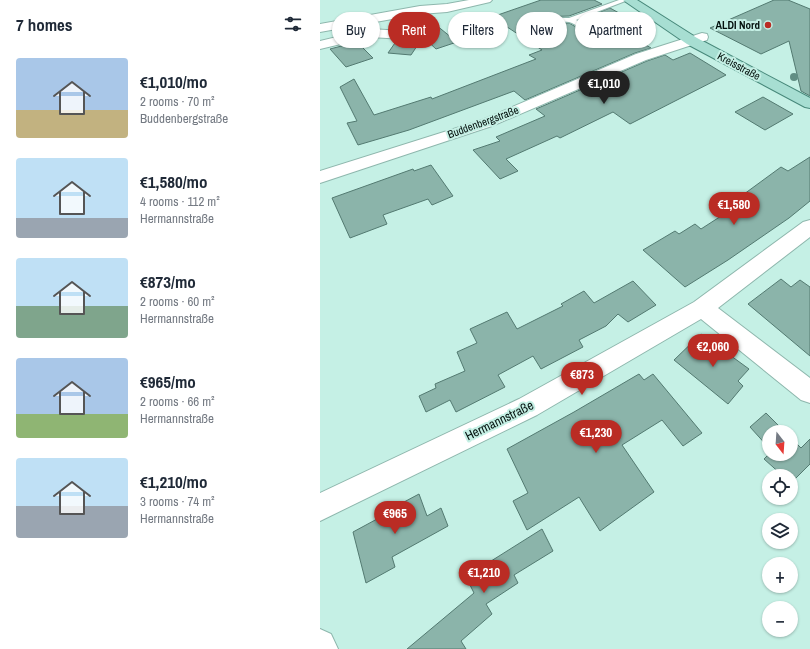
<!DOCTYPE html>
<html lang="en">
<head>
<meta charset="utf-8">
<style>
	:root { --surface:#fff; --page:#f6f6f7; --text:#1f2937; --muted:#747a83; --accent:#ba2c24 }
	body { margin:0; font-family:"Archivo Narrow",sans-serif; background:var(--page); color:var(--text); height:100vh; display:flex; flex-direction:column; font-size:15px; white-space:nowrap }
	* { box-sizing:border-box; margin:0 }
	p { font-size:13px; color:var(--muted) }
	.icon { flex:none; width:22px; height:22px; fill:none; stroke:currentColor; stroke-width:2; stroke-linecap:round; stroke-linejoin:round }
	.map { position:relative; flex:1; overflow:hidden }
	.panel { display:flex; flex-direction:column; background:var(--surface); width:320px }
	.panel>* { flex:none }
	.top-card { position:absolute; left:12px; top:12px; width:380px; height:36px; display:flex; gap:8px }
	.needle { width:26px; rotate:163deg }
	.fabs { position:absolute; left:442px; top:425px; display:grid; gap:8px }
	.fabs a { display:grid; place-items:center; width:36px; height:36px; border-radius:50%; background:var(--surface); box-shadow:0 1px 3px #0004; font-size:20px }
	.price { position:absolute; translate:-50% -34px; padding:0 9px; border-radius:14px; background:var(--accent); color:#fff; font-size:13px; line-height:26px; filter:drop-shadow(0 1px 2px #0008) }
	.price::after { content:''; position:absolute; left:50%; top:24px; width:12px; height:9px; margin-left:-6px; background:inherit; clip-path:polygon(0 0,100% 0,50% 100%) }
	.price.selected { background:#222; color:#fff }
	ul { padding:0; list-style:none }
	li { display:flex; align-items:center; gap:12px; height:100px; padding:0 16px }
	li span { display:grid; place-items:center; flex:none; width:112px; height:80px; border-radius:4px; color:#555 }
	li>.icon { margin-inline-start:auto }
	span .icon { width:48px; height:48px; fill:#fffc; stroke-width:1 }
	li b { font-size:17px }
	h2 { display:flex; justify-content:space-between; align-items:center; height:48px; padding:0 16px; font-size:17px }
	.pill { padding:0 14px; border-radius:18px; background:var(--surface); box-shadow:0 1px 3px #0004; font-size:14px; line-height:36px }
	.pill.selected { background:var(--accent); color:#fff }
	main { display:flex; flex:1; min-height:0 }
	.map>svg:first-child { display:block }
	.building { fill:#8bb4aa; stroke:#537a71 }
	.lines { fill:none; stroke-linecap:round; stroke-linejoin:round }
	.lane-casing { stroke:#8eb7ad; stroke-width:2 }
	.street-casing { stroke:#8eb7ad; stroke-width:2 }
	.primary-casing { stroke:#47887a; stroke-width:2 }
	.lane { fill:#fff; fill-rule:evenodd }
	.street { fill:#fff; fill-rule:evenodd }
	.primary { fill:#a7ded2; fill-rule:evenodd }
	.tree { fill:#618e84 }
	.poi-dot { fill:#ba2c24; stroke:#c5f0e5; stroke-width:1.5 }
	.labels { text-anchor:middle; stroke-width:4; stroke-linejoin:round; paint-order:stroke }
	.far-poi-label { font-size:11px; font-weight:bold; fill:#03100d; stroke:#c5f0e5; text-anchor:end }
	.far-street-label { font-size:11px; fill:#03100d; stroke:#c5f0e5 }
	.street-label { font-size:13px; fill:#03100d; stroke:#c5f0e5 }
</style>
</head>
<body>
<main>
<section class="panel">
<h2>7 homes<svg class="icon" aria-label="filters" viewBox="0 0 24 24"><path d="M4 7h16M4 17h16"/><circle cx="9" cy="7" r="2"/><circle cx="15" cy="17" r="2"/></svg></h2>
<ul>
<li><span style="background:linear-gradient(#a9c7e8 65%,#c2b280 0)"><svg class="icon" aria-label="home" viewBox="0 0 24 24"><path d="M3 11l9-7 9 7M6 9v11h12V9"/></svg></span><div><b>€1,010/mo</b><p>2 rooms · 70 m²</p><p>Buddenbergstraße</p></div></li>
<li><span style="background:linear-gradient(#bfe0f5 75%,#9aa5b1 0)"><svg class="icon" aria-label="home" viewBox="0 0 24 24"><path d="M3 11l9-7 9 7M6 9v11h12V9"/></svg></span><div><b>€1,580/mo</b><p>4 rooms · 112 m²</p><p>Hermannstraße</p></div></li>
<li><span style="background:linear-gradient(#bfe0f5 60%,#7fa58c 0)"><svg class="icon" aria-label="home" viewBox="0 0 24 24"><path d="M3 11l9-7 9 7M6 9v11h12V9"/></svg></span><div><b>€873/mo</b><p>2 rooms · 60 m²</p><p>Hermannstraße</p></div></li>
<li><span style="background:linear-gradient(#a9c7e8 70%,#8fb573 0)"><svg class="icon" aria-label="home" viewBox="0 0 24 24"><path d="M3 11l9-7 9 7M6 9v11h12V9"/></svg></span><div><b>€965/mo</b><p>2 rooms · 66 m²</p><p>Hermannstraße</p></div></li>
<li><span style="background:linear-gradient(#bfe0f5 60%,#9aa5b1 0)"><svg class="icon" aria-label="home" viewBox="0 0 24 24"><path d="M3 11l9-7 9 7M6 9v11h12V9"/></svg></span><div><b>€1,210/mo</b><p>3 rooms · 74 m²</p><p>Hermannstraße</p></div></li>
</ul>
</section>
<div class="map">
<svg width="490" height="649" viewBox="0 0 490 649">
	<rect width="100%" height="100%" fill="#c5f0e5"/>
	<g class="building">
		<path d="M221,0h53l8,4 -33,12 -33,1 -4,2 4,4 10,2 23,-2 19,11 7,2 1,-2v-5l-16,-9 30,-12 38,21 -16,8 19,11 -16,5 -110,47 -11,-9 -105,39 -51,15 -11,-22 10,-2 -17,-34 14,-8 20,36 57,-18 1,2 104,-40 -7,-4 13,-5 -50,-33z"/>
		<path d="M454,0h14l22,9v87l-9,-5 -12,-50 -28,13 -51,-26z"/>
		<path d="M115,21l-4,5 5,-1 21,17 -21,7 -13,-12 -12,18 -23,-2 9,-13 12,-1 2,-5 -5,-4z"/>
		<path d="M37,42l16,16 -27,9 -16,-18z"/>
		<path d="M370,53l36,22 -96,49 -17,-12 -53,26 -3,-2 -51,23 12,12 -18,8 -27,-29 27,-9 -4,-4 49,-21 -9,-7 111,-48 18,-6 8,5z"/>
		<path d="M443,97l30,17 -28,16 -30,-18z"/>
		<path d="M490,157v44l-21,17 -61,42 -43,27 -42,-37 32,-19 4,3 16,-10 6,5 45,-29 -6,-3 41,-30 7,4z"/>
		<path d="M111,165l22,31 -21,9 -4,-6 -45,16 4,9 -37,14 -18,-40 81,-29 1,2z"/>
		<path d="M461,279l10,8 9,-7 10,7v69l-62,-52z"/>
		<path d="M313,281l23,24 -28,17 -10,-8 -12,12 -27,14 4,7 -42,22 -8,-13 -35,19 7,12 -49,25 -6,-12 -24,12 -7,-16 17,-8 -1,-4 30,-13 -8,-19 20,-9 -7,-14 37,-17 10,17 46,-23 -2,-2 23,-13 10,12z"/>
		<path d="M381,334l48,35 -11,12 5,5 -15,18 -54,-44z"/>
		<path d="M319,374l5,6 9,-6 49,59 -19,13 -21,-26 -40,25 32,47 -54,39 -21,-34 -52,33 -14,-29 15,-8 -21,-44 67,-37z"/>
		<path d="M446,413l19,19h-16v16l-19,-21z"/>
		<path d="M471,438l10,10 9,-9v25l-19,19v-7h-8l-19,-17 5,-5h22z"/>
		<path d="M99,494l8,22 14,-8 7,18 -56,31 3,10 -29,16 -13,-51 37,-20 -1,-2z"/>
		<path d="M222,529l11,22 -39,24 4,8 -32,21 6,10 -31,27 5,8h-59l67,-56 -7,-14 13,-11z"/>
	</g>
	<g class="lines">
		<g class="lane-casing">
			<path id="lane" d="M299,0h9l-52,20 19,10v4h-3c-8,-2 -15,-10 -23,-12 -11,-2 -26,5 -36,-2l4,-2h32z"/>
		</g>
		<g class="street-casing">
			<g id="street">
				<path d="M149,0h23l-2,2 -43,10 -27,2 -100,18v-8l100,-18 27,-2z"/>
				<path d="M50,29l34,2 4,1 2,3 -2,3 -4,1 -34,-2 -50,12v-8z"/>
				<path d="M382,33l5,1 1,3 -1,3 -61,20 -154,66 -172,57v-12l162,-51 154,-66z"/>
				<path d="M490,220v17l-92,71 92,70v25l-9,-3 -100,-81 -164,96 -217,106v-28l199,-94 175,-97 109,-80z"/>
				<path d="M0,629l11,5 7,15h-18z"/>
			</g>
		</g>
		<g class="primary-casing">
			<path id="primary" d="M303,0h14l60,38 113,60v10l-5,-1 -118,-63z"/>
		</g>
		<use href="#lane" class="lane"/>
		<use href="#street" class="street"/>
		<use href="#primary" class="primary"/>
	</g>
	<circle class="tree" cx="474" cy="77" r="4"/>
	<circle class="poi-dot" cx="448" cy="25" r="4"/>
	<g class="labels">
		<g class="far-poi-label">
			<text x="440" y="29">ALDI Nord</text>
		</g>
		<g class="far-street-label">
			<text transform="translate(419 66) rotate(28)" y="4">Kreisstraße</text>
			<text transform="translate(163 122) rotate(-20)" y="4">Buddenbergstraße</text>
		</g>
		<g class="street-label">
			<text transform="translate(179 420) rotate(-26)" y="5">Hermannstraße</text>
		</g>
	</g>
</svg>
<div class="fabs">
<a><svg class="needle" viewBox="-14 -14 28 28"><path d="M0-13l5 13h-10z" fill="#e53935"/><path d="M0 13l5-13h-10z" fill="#747a83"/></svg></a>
<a><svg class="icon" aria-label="locate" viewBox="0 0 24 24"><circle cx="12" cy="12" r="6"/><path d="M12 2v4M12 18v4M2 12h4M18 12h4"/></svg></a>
<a><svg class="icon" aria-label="layers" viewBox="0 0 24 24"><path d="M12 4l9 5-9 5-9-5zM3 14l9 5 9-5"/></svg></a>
<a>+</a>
<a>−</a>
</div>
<b class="price selected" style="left:284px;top:105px">€1,010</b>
<b class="price" style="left:414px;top:226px">€1,580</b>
<b class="price" style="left:393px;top:368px">€2,060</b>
<b class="price" style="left:262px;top:396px">€873</b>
<b class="price" style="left:276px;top:454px">€1,230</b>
<b class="price" style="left:75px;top:535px">€965</b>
<b class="price" style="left:164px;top:594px">€1,210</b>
<div class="top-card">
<a class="pill">Buy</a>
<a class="pill selected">Rent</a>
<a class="pill">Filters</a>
<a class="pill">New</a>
<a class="pill">Apartment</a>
</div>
</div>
</main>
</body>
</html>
